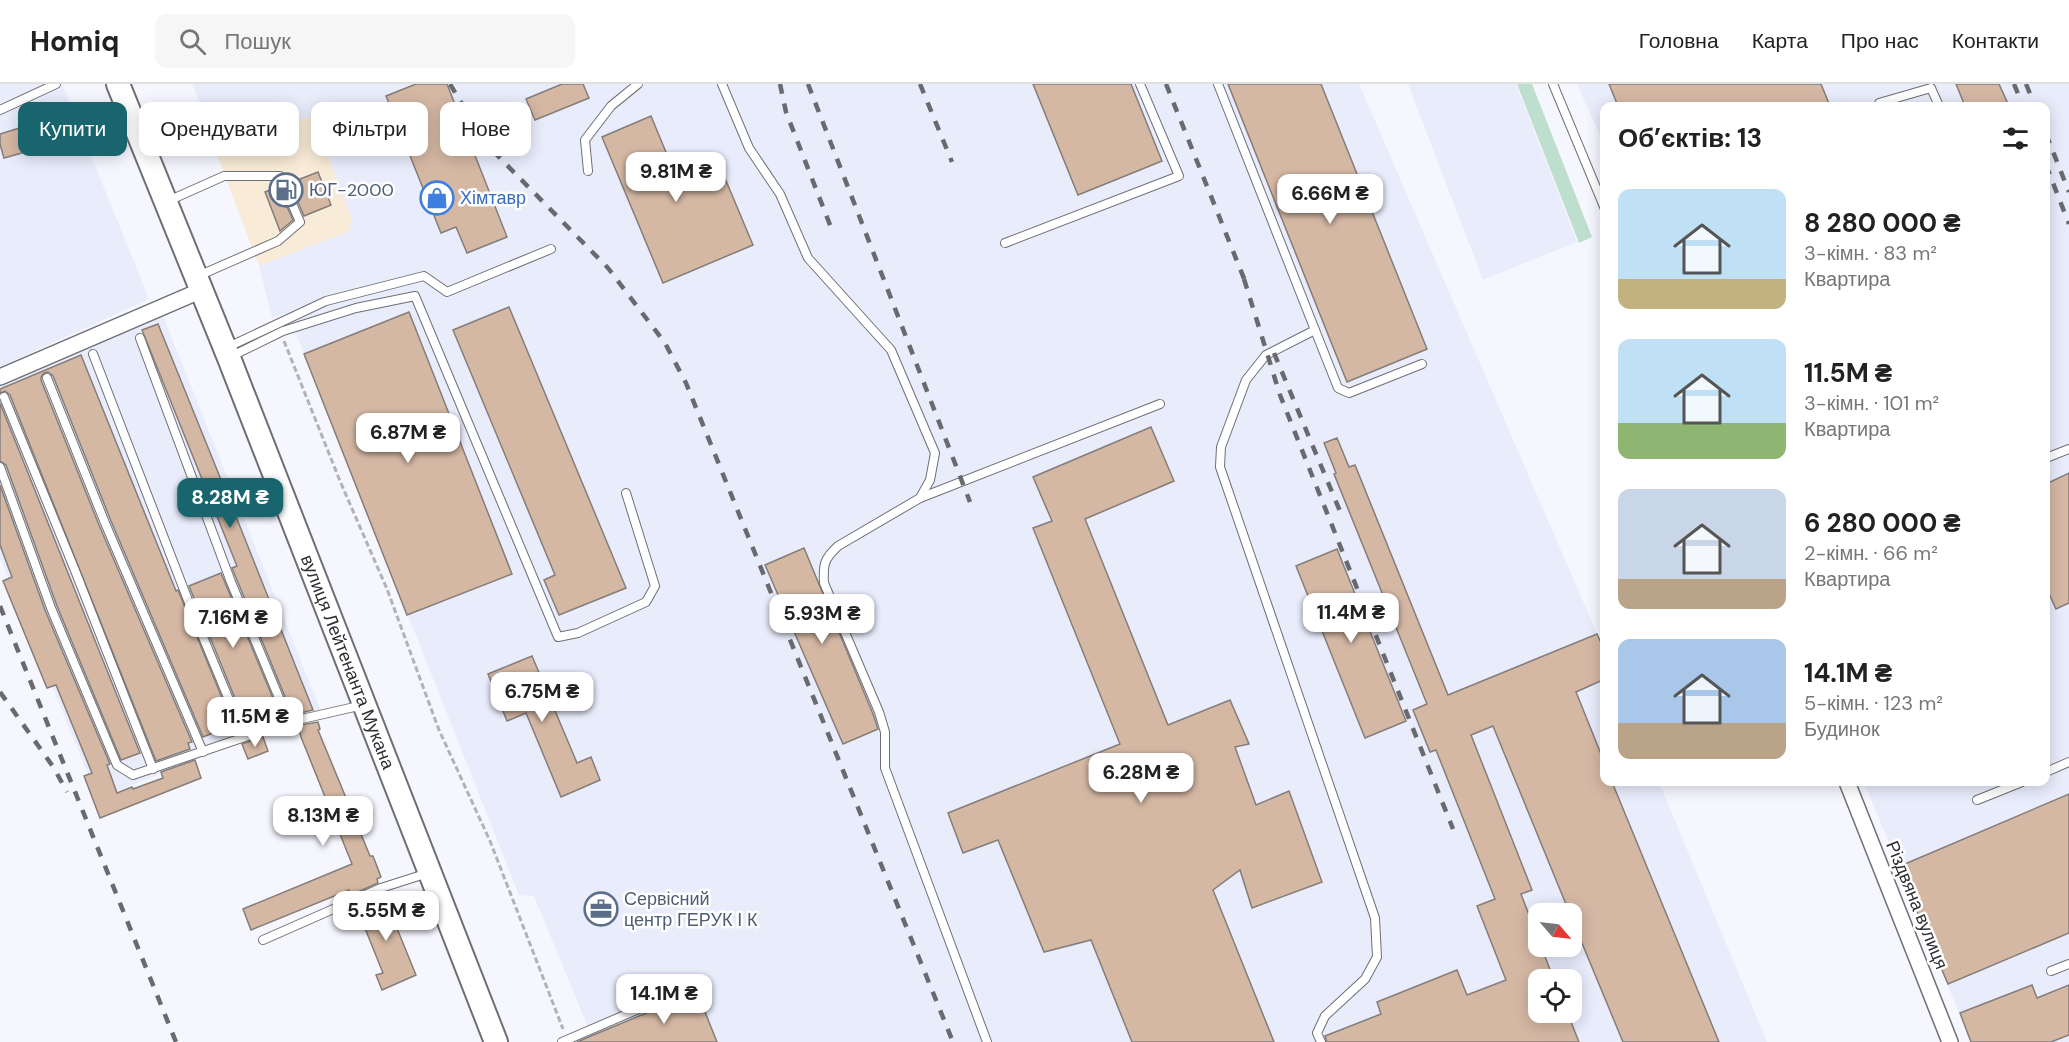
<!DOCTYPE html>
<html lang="uk">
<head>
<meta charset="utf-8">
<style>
	:root { --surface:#fff; --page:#f6f6f6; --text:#222; --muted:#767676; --line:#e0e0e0; --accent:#18656d }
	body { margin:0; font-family:"DM Sans",sans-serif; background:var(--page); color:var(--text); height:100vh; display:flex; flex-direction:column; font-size:22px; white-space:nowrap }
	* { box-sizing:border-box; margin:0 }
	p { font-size:20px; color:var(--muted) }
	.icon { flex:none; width:33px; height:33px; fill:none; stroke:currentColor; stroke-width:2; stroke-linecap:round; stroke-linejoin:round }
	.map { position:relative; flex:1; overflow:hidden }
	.details { position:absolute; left:1600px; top:18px; width:450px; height:684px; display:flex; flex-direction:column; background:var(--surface); border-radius:12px; box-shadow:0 3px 15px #0003 }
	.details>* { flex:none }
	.banner { position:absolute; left:18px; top:18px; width:570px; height:54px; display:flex; gap:12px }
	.needle { width:39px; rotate:118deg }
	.buttons { position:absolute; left:1528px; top:819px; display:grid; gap:12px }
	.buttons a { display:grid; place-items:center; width:54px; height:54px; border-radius:12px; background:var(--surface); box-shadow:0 3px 15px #0003; font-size:30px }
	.price { position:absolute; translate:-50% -51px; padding:0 14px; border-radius:12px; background:#fff; color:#222; font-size:20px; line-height:39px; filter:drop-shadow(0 2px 3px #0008) }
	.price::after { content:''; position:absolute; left:50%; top:36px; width:18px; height:14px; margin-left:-9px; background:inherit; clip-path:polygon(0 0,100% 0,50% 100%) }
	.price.active { background:var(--accent); color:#fff }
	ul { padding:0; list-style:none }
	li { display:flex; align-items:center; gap:18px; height:150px; padding:0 18px }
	li span { display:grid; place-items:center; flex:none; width:168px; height:120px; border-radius:12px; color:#555 }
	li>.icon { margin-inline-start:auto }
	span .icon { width:72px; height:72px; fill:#fffc; stroke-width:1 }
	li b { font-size:26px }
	h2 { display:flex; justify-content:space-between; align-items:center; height:72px; padding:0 18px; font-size:26px }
	.chip { padding:0 21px; border-radius:12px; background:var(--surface); box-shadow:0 3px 15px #0003; font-size:21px; line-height:54px }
	.chip.active { background:var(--accent); color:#fff }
	header { display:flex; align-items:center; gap:36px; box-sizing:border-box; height:84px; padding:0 30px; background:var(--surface); border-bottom:2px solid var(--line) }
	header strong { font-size:28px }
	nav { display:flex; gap:33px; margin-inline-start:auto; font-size:21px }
	.search { width:420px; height:54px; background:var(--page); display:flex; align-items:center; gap:15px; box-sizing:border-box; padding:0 21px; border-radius:12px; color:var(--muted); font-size:22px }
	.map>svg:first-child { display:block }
	.commercial { fill:#f8ebd7 }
	.built { fill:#e9ecfb; fill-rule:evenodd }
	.green { fill:#bfdfce }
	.building { fill:#d5b8a4; stroke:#847d79; stroke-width:1.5 }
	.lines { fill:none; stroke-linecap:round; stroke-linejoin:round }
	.lane-casing { stroke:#6e6f76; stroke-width:10 }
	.street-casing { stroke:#6e6f76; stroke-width:18 }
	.secondary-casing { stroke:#6e6f76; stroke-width:26 }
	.path { stroke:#b2b3b9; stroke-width:3; stroke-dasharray:6 3; stroke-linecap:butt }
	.lane { stroke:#fff; stroke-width:8 }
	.street { stroke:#fff; stroke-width:15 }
	.secondary { stroke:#fff; stroke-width:22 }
	.rail { stroke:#696a6f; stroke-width:4.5; stroke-dasharray:10 10; stroke-linecap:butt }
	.labels { text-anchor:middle; stroke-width:5; stroke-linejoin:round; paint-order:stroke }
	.service-label { font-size:18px; fill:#4e5e75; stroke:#fff; text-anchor:start }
	.shop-label { font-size:18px; fill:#366cbe; stroke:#fff; text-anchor:start }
	.street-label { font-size:18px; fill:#2d2e31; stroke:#fff }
</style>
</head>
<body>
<header>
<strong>Homiq</strong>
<div class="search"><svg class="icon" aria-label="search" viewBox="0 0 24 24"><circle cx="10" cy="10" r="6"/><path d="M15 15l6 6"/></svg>Пошук</div>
<nav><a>Головна</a><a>Карта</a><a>Про нас</a><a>Контакти</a></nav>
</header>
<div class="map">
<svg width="2069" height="958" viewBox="0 0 2069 958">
	<rect width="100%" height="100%" fill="#f5f6fe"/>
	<path class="commercial" d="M313,31l39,102 -2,14 -91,35 -43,-114z"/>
	<g class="built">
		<path d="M0,0h62l87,215 -149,68z"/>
		<path d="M192,0h1167l246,568v130h54l108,260h-1173l-60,-146 -15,-1 -231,-582 -16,5 -13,-52 91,-35 1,-14 -38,-102 -93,35zM1539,830h33v32h-33zM1539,896h33v32h-33z"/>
		<path d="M1408,0h108l61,158 -94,38z"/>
		<path d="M1577,0h492v958h-98l-107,-260h182v-676h-441v41z"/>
		<path d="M161,227l159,398 -222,90 -98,-241v-179z"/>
	</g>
	<path class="green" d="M1517,0h15l60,153 -13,6z"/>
	<g class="building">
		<path d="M416,0h31l60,153 -40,16 -11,-26 -15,6 -55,-137z"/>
		<path d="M562,0h21l6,14 -54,22 -9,-21z"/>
		<path d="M1033,0h98l31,77 -84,34z"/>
		<path d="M1228,0h93l106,265 -80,33z"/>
		<path d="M1609,0h212l9,22h-212z"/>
		<path d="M1956,0h43l10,22h-44z"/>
		<path d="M651,32l24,58 41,-17 37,88 -90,38 -61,-146z"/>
		<path d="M29,41l7,24 -32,9 -4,-14v-10z"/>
		<path d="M318,88l13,33 -27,11 -14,-33z"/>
		<path d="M278,103l15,33 -13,11 -15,-39z"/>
		<path d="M509,223l117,281 -67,27 -15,-35 11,-5 -102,-245z"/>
		<path d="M409,228l103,262 -105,41 -103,-261z"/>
		<path d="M158,240l85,210 70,176 -17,4 -5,-12 -3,2 -51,-124 -5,-12 5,-2 -95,-236z"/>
		<path d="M81,271l95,236 2,-1 55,135 -30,12 -92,-216 -58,-145 -5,-4 -4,1 -3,4v3l58,145 93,217 -4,1 2,6 -34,12 -146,-366 -5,-4 -5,2v-4z"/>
		<path d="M0,319l140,350 -19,7 -64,-154 -51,-141 -6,-4z"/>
		<path d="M1151,343l23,54 -89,38 83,206 62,-25 19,44 -14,3 21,58 33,-14 33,91 -70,26 -12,-38 -27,20 61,152h-142l-41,-102 -47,12 -46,-112 -35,13 -15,-40 172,-69 -87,-216 19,-7 -19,-44z"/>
		<path d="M1337,354l12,29 6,-2 93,230 149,-61 8,18v27l-29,13 29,72v18h7l107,260h-96l-51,-123v-5h-2l-77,-188 -22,9 61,155 -11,4 18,47v5h2l13,34h-15v32h28l12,30h-252l-2,-6 56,-22 -4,-12 80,-32 10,25 39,-15 -29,-74 18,-7 -59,-149 -6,2 -17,-42 14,-6 -93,-230 2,-1 -12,-30z"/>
		<path d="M2069,389v130l-13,6 -10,-22v-103z"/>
		<path d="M0,401l45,125 65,154 -3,1 10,28 15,-6 1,2 30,-11 -2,-6 34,-12 6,18 -101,40 -16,-42 8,-3 -36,-88 -9,3 -44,-107 9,-4 -12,-32z"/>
		<path d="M804,464l69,166 5,15 -35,15 -78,-179z"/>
		<path d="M1337,465l69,172 -41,17 -69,-172z"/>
		<path d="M221,489l56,135 -22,9 4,9 -11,4 -59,-144z"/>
		<path d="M532,572l45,107 14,-6 9,23 -39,17 -35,-84 -19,8 -19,-47z"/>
		<path d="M318,638l2,7 -2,1 52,126h3l8,21 -4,2 1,4 -27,12 -2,-5 -98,40 -8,-21 109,-45 -51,-127 -2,-8 3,-1 -1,-3z"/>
		<path d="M263,653l5,14 -20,8 -6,-15z"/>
		<path d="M2069,710v139l-121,51 -50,-117z"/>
		<path d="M383,810l33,81 -34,15 -6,-15 7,-2 -27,-67z"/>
		<path d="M2032,901l5,13 32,-13v50l-18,7h-80l-11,-29z"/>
		<path d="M697,908l20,50h-140l14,-6z"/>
	</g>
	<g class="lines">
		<g class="lane-casing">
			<g id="lane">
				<path d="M722,0l27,64 31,46 28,64 83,92 44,103 -5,27 -10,18 -82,48c-14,13 -15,18 -14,37l55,129 6,20v36l102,274"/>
				<path d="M1218,0l97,246 -49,25 -20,25 -25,67 -1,20 155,451 2,39 -12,22 -40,37 -8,17 4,9"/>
				<path d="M1553,0l52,125"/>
				<path d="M1878,22l1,-3 52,-15 8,18"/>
				<path d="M0,26l56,-26"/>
				<path d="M588,87l-3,-31 26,-34 27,-22"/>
				<path d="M168,117l56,-25h56l20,46 -22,19 -80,35"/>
				<path d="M1005,159l174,-67 -39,-92"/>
				<path d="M1315,246l23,58 11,5 73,-29"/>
				<path d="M140,254l91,244 58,140"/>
				<path d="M226,264l100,-47 98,-25 23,16 104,-43"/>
				<path d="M93,270l98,254 53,128"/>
				<path d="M230,273l53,-26 73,-23 59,-12 143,341 20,-4 68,-31 9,-16 -29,-93"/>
				<path d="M47,294l58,145 98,229"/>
				<path d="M4,313l70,171 79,201"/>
				<path d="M2046,374l23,-9"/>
				<path d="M0,383l51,141 66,157 16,10 156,-53 74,-17"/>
				<path d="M920,414l240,-94"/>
				<path d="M2046,688l23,-10"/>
				<path d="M1977,716l45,-18"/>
				<path d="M263,856l118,-52 47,-15"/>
				<path d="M2051,887l18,-7"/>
				<path d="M562,958l123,-53"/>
			</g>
		</g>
		<g class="street-casing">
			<g id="street">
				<path d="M0,293l202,-87"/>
				<path d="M1847,698l103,260"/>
			</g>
		</g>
		<g class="secondary-casing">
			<g id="secondary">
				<path id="s1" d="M118,0l111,274 267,684"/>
			</g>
		</g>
		<path class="path" d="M284,257l56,140 47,108 52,141 51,111 73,188"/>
		<use href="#lane" class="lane"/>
		<use href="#street" class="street"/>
		<use href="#secondary" class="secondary"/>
		<g class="rail">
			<path d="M450,0l33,55 14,16 111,113 57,75 21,40 267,659"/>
			<path d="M780,0l6,28 46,118"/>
			<path d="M808,0l162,418"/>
			<path d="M920,0l32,78"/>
			<path d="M1166,0l81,202"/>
			<path d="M2014,0l9,22"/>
			<path d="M2026,0l9,22"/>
			<path d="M2046,50l23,58"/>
			<path d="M2046,81l23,59"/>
			<path d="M1244,195l36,116 173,434"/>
			<path d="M1274,269l68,163"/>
			<path d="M0,522l176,436"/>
			<path d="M0,608l54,76 13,24"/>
		</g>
	</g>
	<defs>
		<g id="fuel-ring" transform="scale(1.725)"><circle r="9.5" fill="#fff" stroke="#5c6f8a" stroke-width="1.5"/><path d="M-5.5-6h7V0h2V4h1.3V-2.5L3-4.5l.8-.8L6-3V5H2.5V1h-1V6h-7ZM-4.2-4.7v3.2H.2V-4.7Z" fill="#5c6f8a"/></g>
		<g id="shop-ring" transform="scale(1.725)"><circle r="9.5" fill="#fff" stroke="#3f7fe0" stroke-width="1.5"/><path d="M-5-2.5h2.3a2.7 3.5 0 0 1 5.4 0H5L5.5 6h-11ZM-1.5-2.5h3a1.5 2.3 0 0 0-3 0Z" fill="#3f7fe0"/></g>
		<g id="office-ring" transform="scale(1.725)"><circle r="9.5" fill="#fff" stroke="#5c6f8a" stroke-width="1.5"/><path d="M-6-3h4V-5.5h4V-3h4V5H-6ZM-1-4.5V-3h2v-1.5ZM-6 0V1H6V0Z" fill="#5c6f8a"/></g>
	</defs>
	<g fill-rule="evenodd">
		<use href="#fuel-ring" x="286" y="106"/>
		<use href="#shop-ring" x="437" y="114"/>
		<use href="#office-ring" x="601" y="825"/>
	</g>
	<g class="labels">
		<g class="service-label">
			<text x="309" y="112">ЮГ-2000</text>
			<text x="624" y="821">Сервісний<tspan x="624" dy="21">центр ГЕРУК І К</tspan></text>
		</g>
		<g class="shop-label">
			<text x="460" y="120">Хімтавр</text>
		</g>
		<g class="street-label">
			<text dy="6" stroke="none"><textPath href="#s1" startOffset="622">вулиця Лейтенанта Мукана</textPath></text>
			<text transform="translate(1917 821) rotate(68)" y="6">Різдвяна вулиця</text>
		</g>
	</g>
</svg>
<div class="buttons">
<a><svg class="needle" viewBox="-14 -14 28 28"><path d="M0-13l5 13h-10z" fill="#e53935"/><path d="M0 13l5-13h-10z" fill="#767676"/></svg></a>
<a><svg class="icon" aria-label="locate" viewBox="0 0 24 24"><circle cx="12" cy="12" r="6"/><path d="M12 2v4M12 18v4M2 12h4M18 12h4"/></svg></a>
</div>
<b class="price" style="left:676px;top:119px">9.81M ₴</b>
<b class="price" style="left:1330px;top:141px">6.66M ₴</b>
<b class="price" style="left:408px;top:380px">6.87M ₴</b>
<b class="price active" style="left:230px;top:445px">8.28M ₴</b>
<b class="price" style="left:1351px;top:560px">11.4M ₴</b>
<b class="price" style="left:822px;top:561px">5.93M ₴</b>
<b class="price" style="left:233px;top:565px">7.16M ₴</b>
<b class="price" style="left:542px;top:639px">6.75M ₴</b>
<b class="price" style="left:255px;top:664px">11.5M ₴</b>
<b class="price" style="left:1141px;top:720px">6.28M ₴</b>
<b class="price" style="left:323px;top:763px">8.13M ₴</b>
<b class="price" style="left:386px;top:858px">5.55M ₴</b>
<b class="price" style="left:664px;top:941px">14.1M ₴</b>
<div class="banner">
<a class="chip active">Купити</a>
<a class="chip">Орендувати</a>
<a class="chip">Фільтри</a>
<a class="chip">Нове</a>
</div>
<section class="details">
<h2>Об’єктів: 13<svg class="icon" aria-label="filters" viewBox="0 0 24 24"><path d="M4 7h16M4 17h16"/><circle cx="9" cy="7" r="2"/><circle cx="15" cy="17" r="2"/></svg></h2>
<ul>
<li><span style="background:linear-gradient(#bfe0f5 75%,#c2b280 0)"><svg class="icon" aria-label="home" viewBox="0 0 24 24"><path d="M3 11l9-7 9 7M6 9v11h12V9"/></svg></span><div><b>8 280 000 ₴</b><p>3-кімн. · 83 m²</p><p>Квартира</p></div></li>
<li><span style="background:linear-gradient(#bfe0f5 70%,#8fb573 0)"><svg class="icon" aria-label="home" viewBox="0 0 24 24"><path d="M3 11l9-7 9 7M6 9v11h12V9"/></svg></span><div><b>11.5M ₴</b><p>3-кімн. · 101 m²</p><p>Квартира</p></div></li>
<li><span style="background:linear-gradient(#c9d6e8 75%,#b9a48a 0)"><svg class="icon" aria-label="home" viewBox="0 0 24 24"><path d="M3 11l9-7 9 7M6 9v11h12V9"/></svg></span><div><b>6 280 000 ₴</b><p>2-кімн. · 66 m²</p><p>Квартира</p></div></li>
<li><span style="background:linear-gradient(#a9c7e8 70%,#b9a48a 0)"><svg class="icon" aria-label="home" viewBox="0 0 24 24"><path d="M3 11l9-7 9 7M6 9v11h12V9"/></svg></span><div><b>14.1M ₴</b><p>5-кімн. · 123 m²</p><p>Будинок</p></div></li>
</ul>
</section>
</div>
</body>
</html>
